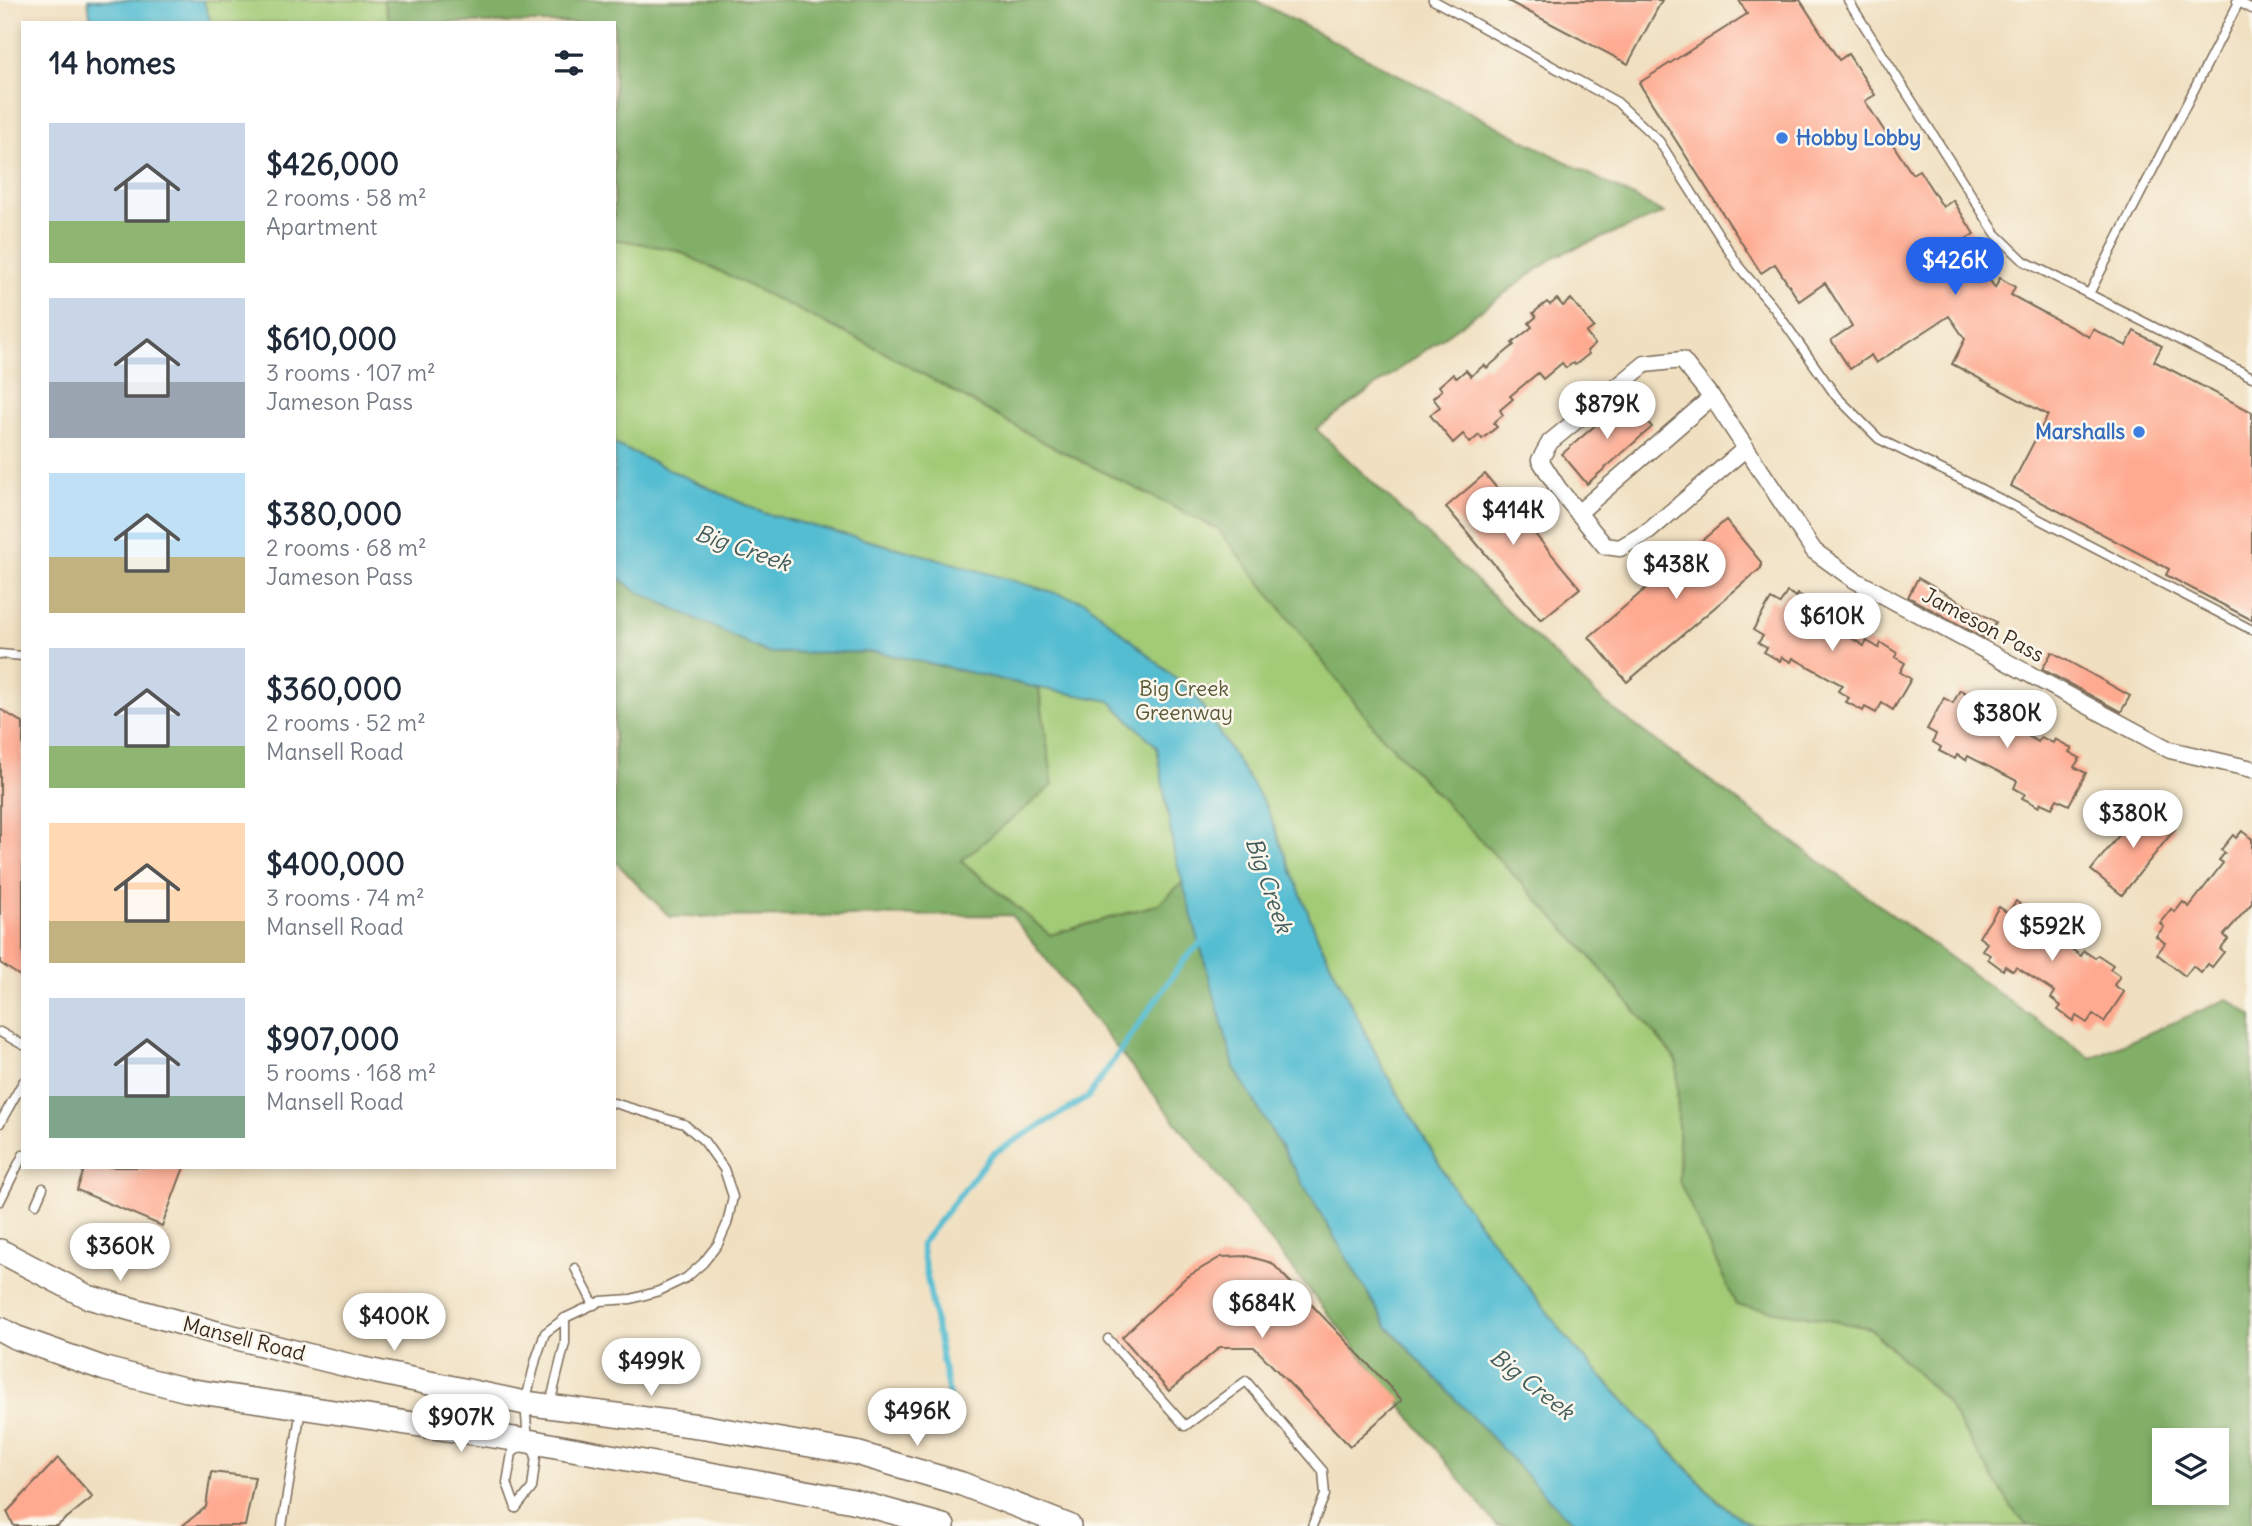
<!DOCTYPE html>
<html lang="en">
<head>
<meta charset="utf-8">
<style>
	:root { --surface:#fff; --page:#f6f6f7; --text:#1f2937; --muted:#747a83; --accent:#2563eb }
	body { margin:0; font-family:Delius,sans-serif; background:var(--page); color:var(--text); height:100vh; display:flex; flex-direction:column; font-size:26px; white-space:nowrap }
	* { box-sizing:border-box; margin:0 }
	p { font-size:23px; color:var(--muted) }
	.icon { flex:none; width:38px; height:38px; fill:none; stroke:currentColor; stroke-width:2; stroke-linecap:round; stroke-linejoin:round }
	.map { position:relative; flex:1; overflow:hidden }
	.drawer { position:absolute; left:21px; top:21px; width:595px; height:1148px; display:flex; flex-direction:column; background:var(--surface); border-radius:0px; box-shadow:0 4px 10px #0003 }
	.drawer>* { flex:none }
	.fabs { position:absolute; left:2152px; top:1428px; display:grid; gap:14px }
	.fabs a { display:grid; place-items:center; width:77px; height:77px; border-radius:0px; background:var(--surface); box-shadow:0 4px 10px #0003; font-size:35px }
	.price { position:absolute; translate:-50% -60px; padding:0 16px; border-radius:24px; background:#fff; color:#222; font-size:23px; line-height:46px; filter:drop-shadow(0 2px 4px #0008) }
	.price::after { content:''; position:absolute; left:50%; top:42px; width:21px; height:16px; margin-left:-10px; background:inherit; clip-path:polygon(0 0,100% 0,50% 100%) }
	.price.active { background:var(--accent); color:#fff }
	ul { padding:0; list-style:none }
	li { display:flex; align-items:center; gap:21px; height:175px; padding:0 28px }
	li span { display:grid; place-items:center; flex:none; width:196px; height:140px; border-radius:0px; color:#555 }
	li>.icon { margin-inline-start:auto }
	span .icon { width:84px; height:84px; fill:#fffc; stroke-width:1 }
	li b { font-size:30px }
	h2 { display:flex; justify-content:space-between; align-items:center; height:84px; padding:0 28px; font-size:30px }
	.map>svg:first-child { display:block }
	.green { fill:#a2cb76; stroke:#6e7a4a; stroke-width:2 }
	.forest { fill:#81af67; stroke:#5e6c42; stroke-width:2; fill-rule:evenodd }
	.water { fill:#55bdd2; stroke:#487478; stroke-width:2 }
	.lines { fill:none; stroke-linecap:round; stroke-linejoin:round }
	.stream { stroke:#55bdd2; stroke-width:6 }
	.building { fill:#feaa91 }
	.service-casing { stroke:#7a6a57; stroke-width:11 }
	.minor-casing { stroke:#7a6a57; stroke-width:19 }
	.secondary-casing { stroke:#7a6a57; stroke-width:26 }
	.service { stroke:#fff; stroke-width:8 }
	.minor { stroke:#fff; stroke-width:16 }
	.secondary { stroke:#fff; stroke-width:23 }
	.shop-dot { fill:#3f7fe0; stroke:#fbf7ec; stroke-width:2.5 }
	.labels { text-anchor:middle; stroke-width:5; stroke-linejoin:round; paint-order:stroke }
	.shop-label { font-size:21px; font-weight:bold; fill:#366cbe; stroke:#fbf7ec; text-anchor:start }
	.street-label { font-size:21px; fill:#3b2a1e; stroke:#fbf7ec }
	.park-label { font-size:21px; fill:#5a5a38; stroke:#fbf7ec }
	.water-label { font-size:23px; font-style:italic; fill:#445d5d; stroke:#fbf7ec }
</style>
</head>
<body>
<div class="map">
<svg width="2252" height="1526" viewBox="0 0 2252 1526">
	<rect width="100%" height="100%" fill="#fbf7ec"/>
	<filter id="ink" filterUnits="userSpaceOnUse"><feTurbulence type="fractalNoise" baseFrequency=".0143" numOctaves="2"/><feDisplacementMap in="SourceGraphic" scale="14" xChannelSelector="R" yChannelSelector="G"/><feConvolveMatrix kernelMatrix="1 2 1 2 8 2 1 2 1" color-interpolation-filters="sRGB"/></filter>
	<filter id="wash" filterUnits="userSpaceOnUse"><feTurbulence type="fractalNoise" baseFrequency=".00686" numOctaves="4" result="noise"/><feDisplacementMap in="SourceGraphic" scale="28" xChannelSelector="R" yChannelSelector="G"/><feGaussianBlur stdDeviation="1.57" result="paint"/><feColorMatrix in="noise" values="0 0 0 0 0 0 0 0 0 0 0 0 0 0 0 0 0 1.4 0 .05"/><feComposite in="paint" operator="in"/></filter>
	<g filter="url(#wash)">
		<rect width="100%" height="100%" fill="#f0e0c1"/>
		<g class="green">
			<path d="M203,0h180l7,23h-179z"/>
			<path d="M614,239l62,10 202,100 171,96 169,84 161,204 205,216 93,112 2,120 128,135 63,12 74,71 70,112 14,15h-277l-32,-24 -145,-155 -117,-153 -74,-126 -64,-128 -53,-133 -107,97 -109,31 -89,-75 92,-75 -14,-97 47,-85 -151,-45 -172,-45 -149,-69z"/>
		</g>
		<g class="forest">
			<path d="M383,0h872l409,213 -106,42 -242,174 290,275 388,286 97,68 137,-59 24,17v510h-224l-14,-15 -70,-112 -74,-71 -63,-12 -71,-11 -57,-124 -2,-120 -93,-112 -205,-216 -161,-204 -169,-84 -171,-96 -202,-99 -62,-11v-216h-224zM2165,1440h52v53h-52z"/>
			<path d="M614,574l21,16 133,63 110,-1 161,36 14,97 -92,76 89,74 109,-31 24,-22 52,187 152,257 174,186 18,14h-82l-486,-611 -341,2 -56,-57z"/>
		</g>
		<g class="water">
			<path d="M88,0h115l8,23h-120z"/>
			<path d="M614,444l149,69 172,45 151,44 109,93 71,111 53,134 64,128 74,126 117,153 144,155 33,24h-172l-18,-14 -174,-186 -152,-257 -61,-217 -17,-105 -47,-46 -71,-13 -161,-36 -110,1 -133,-63 -21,-16z"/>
		</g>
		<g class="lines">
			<path class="stream" d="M950,1402l-29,-158 71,-90 95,-56 97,-138 20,-20"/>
		</g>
		<g id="blocks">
			<g class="building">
				<path d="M1506,0h156l-34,64z"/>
				<path d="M1739,0h61l39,60 9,-6 27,41 -10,6 47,73 7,-4 24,37 10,-7 21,34 -10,6 31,48 5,-10 15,9 -4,8 78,42 4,-8 33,17 8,-15 28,15 -8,15 98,51v208l-86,-45 3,-6 -158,-83 37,-71 -96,-51 13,-25 -16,-23 -73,47 -5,-8 -21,14 -19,-29 21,-14 -27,-43 -26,18 -24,-37 -14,9 -122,-190 108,-69z"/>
				<path d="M1557,299l6,7 8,-7 23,28 -8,6 9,11 -8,7 2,3 -14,11 -2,-2 -7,5 -4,-5 -19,16 -5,-6 -28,23 3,3 -13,11 3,5 -10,8 4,4 -15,12 -3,-4 -9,8 -7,-9 -10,9 -23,-28 10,-8 -7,-9 9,-8 -3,-4 14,-12 4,4 9,-8 5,6 13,-11 3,3 27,-23 -2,-2 20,-16 -3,-4 7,-6 -3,-4 14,-11 3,3z"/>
				<path d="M1627,398l25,29 -65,57 -25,-30z"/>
				<path d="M1485,474l95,114 -39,32 -95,-113z"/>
				<path d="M1726,520l35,42v6l-134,114 -38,-45z"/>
				<path d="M1918,578l78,44 -10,17 -78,-42z"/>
				<path d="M1787,592l10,5 1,-3 16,9 -1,4 7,4 -3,5 47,30 3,-5 12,7 2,-5 16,10 -2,4 10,6 -5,9 11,7 -18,31 -11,-7 -6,10 -11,-6 -2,4 -17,-9 3,-4 -11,-7 4,-6 -49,-27 -2,4 -9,-5 -2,4 -16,-9 3,-4 -9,-5 5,-7 -10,-6 18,-31 9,5z"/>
				<path d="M2052,652l78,44 -9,16 -79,-43z"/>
				<path d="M1960,690l10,5 1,-3 16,9 -1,3 7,4 -3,6 48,28 3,-5 12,6 2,-4 17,9 -3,4 11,6 -6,9 12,6 -17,32 -12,-6 -5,9 -11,-5 -2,4 -17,-9 3,-4 -11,-6 3,-7 -49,-25 -2,4 -9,-5 -2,4 -16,-8 2,-4 -8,-5 3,-8 -9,-5 17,-31 9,5z"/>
				<path d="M0,709l23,14v255l-23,-15z"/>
				<path d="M2144,804l31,25 -53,66 -31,-25z"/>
				<path d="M2242,831l10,8v64l-28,32 4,4 -8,10 4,3 -12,15 -4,-3 -7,9 -8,-7 -8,10 -28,-22 8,-11 -9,-7 8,-9 -4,-4 11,-14 4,3 8,-10 6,5 34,-44 -4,-3 6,-7 -4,-3 12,-15 3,3z"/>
				<path d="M2016,901l8,6 2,-2 16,10 -2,3 7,5 -4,5 38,28 3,-5 11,7 3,-3 15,10 -3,4 10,7 -6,9 10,7 -20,30 -11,-8 -6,9 -11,-7 -3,5 -15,-11 3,-4 -10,-8 4,-6 -39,-25 -3,4 -8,-5 -2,4 -15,-11 2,-4 -8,-5 5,-7 -8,-6 20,-30 9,6z"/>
				<path d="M85,1167h99l-22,59 -85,-36z"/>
				<path d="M1247,1256l25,7 130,137 -52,46 -96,-99h-34l-51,44 -47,-54 63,-59 36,-21z"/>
				<path d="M58,1458l35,39 -36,29h-43l-7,-14z"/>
				<path d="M211,1472l44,5 -10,49h-63l24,-19z"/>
			</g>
		</g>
	</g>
	<g filter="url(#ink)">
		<use href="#blocks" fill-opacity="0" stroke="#7a6a57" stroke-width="2"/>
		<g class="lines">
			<g class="service-casing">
				<g id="service">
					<path d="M1433,0l184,102 42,39 81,127 34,40 62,88 43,43 98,48 275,143"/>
					<path d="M1848,0l148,234 28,27 228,116"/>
					<path d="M2237,1l15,8"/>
					<path d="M2089,294l150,-292"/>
					<path d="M0,654l23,2"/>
					<path d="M0,1032l23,13"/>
					<path d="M0,1123l23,-41"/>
					<path d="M0,1201l23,-46"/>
					<path d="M36,1204l7,-16"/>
					<path d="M575,1268l19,37"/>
					<path d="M1108,1339l77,87 61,-45 77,90 2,24 -13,31"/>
					<path d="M550,1404l15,-61v-25"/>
					<path d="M516,1508l16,-20 4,-32 -8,-15 -3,-38 11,-44 9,-26 20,-15 36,-17 30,-2 28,-8 27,-13 17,-15 15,-19 9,-20 6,-27 -9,-28 -20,-28 -20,-17 -70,-21"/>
					<path d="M516,1508l-9,-25 5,-30 11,-8"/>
					<path d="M282,1526l19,-117"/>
				</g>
			</g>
			<g class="minor-casing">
				<g id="minor">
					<path d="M1746,448l-97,83 -29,17 -15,-2 -47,-58 -18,-28 10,-18 95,-78 37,-4 34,43 98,148 39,28 317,171 82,19"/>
					<path d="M1578,513l134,-116"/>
				</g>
			</g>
			<g class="secondary-casing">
				<g id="secondary">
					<path d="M0,1251l88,46 129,36 146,36 162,34 181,24 150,26 106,31 107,42"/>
					<path d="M0,1329l15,8 90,32 82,21 341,51 215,39 110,21 90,25"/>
				</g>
			</g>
			<use href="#service" class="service"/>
			<use href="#minor" class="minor"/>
			<use href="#secondary" class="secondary"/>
		</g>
	</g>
	<g class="shop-dot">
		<circle cx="1782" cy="138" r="7"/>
		<circle cx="2139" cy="432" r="7"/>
	</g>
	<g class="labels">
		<g class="shop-label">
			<text x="1796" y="145">Hobby Lobby</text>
			<text x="2125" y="439" text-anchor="end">Marshalls</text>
		</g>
		<g class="street-label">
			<text transform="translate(1983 625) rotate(28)" y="7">Jameson Pass</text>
			<text transform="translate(244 1339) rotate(14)" y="7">Mansell Road</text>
		</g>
		<g class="park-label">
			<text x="1184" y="696">Big Creek<tspan x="1184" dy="24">Greenway</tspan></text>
		</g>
		<g class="water-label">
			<text transform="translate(743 548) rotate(19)" y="8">Big Creek</text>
			<text transform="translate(1269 885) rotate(71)" y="8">Big Creek</text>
			<text transform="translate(1532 1384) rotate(38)" y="8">Big Creek</text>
		</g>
	</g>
</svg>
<div class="fabs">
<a><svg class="icon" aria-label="layers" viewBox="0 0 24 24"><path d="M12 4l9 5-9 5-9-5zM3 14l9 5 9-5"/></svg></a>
</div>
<b class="price active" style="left:1955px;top:297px">$426K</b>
<b class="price" style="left:1607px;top:441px">$879K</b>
<b class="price" style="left:1513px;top:547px">$414K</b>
<b class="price" style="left:1676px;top:601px">$438K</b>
<b class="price" style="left:1832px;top:653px">$610K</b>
<b class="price" style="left:2007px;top:750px">$380K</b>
<b class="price" style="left:2133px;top:850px">$380K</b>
<b class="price" style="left:2052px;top:963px">$592K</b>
<b class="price" style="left:120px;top:1283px">$360K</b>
<b class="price" style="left:1262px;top:1340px">$684K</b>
<b class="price" style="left:394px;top:1353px">$400K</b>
<b class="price" style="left:651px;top:1398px">$499K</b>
<b class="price" style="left:917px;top:1448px">$496K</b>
<b class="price" style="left:461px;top:1454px">$907K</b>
<section class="drawer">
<h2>14 homes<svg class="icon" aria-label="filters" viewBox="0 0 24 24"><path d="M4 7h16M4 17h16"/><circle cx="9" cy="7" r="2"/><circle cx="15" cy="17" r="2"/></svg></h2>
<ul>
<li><span style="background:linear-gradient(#c9d6e8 70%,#8fb573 0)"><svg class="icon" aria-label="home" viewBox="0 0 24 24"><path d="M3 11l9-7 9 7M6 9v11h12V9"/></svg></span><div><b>$426,000</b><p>2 rooms · 58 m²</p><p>Apartment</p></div></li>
<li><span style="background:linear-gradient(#c9d6e8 60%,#9aa5b1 0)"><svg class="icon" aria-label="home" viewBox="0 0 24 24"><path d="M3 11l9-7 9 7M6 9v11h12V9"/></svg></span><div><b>$610,000</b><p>3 rooms · 107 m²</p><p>Jameson Pass</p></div></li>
<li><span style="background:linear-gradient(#bfe0f5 60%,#c2b280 0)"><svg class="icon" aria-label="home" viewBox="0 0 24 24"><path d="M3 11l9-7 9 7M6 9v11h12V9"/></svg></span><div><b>$380,000</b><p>2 rooms · 68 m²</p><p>Jameson Pass</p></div></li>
<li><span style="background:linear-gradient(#c9d6e8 70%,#8fb573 0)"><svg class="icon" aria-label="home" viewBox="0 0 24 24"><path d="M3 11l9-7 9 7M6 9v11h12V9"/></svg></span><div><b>$360,000</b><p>2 rooms · 52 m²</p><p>Mansell Road</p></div></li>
<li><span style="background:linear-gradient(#ffd9b3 70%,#c2b280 0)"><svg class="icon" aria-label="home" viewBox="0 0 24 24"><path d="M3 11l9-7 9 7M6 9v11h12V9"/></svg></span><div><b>$400,000</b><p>3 rooms · 74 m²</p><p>Mansell Road</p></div></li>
<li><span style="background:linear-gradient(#c9d6e8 70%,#7fa58c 0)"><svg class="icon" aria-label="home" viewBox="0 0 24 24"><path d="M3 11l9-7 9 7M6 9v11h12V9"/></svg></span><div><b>$907,000</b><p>5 rooms · 168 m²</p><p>Mansell Road</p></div></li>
</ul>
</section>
</div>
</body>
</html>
